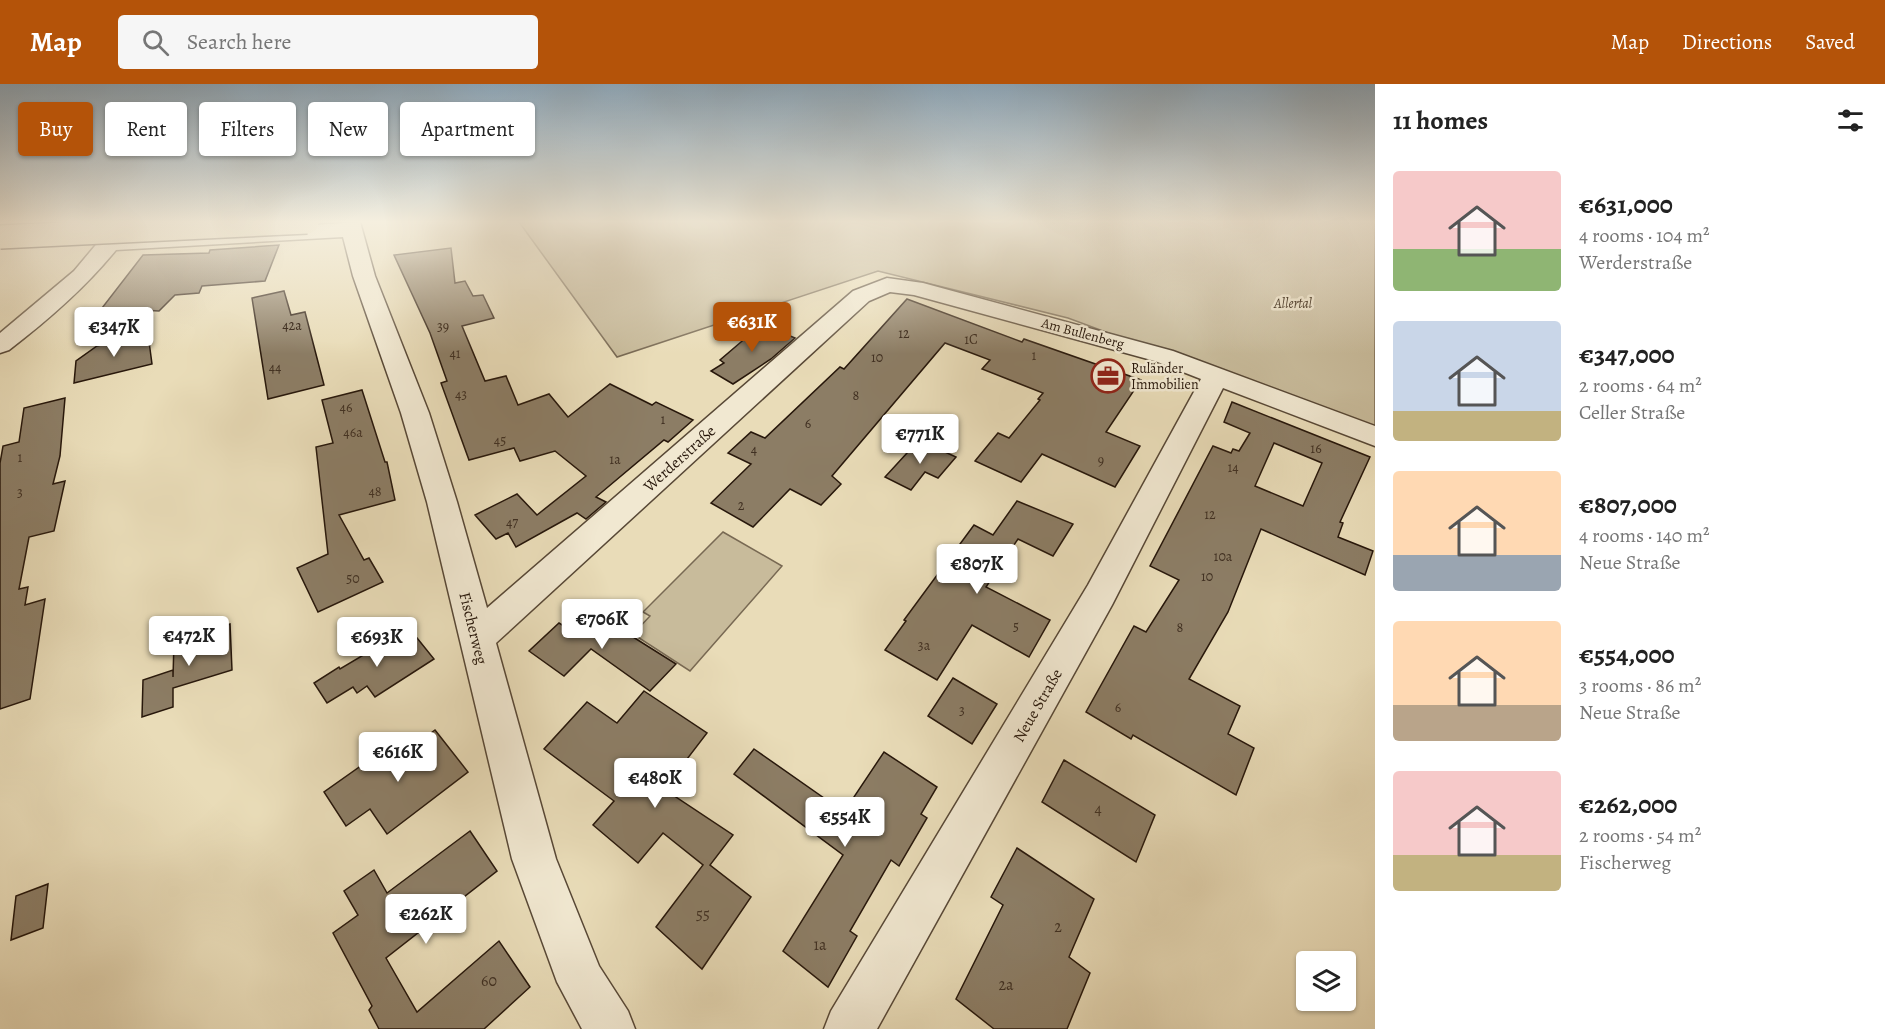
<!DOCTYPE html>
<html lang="en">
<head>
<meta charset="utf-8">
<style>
	:root { --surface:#fff; --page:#f6f6f6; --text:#222; --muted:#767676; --accent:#b45309 }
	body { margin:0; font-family:Alegreya,serif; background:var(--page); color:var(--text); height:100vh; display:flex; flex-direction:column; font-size:22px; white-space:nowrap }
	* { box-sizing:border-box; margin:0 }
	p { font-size:20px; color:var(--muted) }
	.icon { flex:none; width:33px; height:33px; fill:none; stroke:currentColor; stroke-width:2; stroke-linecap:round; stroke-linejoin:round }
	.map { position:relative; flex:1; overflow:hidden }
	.drawer { display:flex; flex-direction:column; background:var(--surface); width:510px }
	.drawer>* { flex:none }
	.banner { position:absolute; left:18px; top:18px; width:570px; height:54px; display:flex; gap:12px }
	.fabs { position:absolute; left:1296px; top:867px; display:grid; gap:12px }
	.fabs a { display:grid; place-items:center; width:60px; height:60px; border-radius:6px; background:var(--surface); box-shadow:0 2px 4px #0004; font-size:30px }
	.price { position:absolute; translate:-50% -51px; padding:0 14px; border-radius:6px; background:#fff; color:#222; font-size:20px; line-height:39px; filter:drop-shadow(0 2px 3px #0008) }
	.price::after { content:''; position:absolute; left:50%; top:36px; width:18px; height:14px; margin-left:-9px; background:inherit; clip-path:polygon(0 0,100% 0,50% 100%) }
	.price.current { background:var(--accent); color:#fff }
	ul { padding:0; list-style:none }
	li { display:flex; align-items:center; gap:18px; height:150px; padding:0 18px }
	li span { display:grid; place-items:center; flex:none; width:168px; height:120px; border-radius:6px; color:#555 }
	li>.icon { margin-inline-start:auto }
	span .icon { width:72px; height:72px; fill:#fffc; stroke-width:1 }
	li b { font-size:26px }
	h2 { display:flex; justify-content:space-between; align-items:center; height:72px; padding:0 18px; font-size:26px }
	.pill { padding:0 21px; border-radius:6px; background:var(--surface); box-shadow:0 2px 4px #0004; font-size:21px; line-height:54px }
	.pill.current { background:var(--accent); color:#fff }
	header { display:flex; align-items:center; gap:36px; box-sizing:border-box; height:84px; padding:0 30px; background:var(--accent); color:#fff }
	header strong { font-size:28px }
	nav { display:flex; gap:33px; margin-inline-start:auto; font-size:21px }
	.search { width:420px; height:54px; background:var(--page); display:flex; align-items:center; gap:15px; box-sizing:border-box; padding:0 21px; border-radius:6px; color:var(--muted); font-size:22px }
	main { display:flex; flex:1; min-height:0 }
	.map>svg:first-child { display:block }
	.green { fill:#c8bb9b; stroke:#786953; stroke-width:1.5 }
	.building { fill:#8c7d65; stroke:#27170b; stroke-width:1.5; fill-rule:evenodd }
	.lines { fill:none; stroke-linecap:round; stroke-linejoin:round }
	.minor-casing { stroke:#584836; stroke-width:3 }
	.highway-casing { stroke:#27170b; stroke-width:3 }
	.minor { fill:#f1e8d1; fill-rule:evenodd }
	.highway { fill:#e9dcb8; fill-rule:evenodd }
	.highway-bridge-casing { stroke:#27170b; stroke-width:26; stroke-linecap:butt }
	.highway-bridge { stroke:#e9dcb8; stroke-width:23 }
	.labels { text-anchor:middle; stroke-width:5; stroke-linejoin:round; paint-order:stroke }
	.far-park-label { font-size:14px; font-style:italic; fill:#574836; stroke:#f1e8d1 }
	.number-label { font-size:14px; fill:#403022 }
	.far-street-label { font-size:14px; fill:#27170b; stroke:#f1e8d1 }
	.far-poi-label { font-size:14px; fill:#27170b; stroke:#f1e8d1; text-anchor:start }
	.street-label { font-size:16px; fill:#27170b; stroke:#f1e8d1 }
	.near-number-label { font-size:16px; fill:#403022 }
</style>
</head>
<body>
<header>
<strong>Map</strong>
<div class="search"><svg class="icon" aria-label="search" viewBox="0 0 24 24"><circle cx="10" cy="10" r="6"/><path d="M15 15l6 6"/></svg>Search here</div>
<nav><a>Map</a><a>Directions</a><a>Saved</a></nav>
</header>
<main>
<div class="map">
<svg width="1375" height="945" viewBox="0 0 1375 945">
	<rect width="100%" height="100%" fill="#e9dcb8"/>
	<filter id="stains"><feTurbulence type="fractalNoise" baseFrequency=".00333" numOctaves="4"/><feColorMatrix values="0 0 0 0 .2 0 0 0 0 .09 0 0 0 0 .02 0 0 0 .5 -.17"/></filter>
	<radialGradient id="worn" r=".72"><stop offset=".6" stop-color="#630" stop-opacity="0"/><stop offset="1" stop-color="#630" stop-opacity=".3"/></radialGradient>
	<g class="green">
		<path d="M519,138h856v210l-307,-114 -190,-47 -261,86z"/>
		<path d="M723,448l59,34 -92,105 -57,-37 17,-18 -7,-4z"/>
	</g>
	<g class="building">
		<path d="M279,161l-14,36 -63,5 -3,7 -24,2 -16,16 -57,-3 41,-53 66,-2 1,-3z"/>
		<path d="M451,164l4,35 10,-2 8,15 10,-1 11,23 -32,8 23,55 21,-5 12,29 31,-11 19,23 42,-33 42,21 4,-3 37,18 -25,22 -4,-2 -68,57 10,5 -20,17 -9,-6 -61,34 -8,-14 -12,6 -21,-24 42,-21 20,21 49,-39 -31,-25 -35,10 -6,-13 -45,12 -28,-77 6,-2 -17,-48 -36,-78z"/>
		<path d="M284,207l7,24 14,-3 19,73 -56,14 -16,-101z"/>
		<path d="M907,215l115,43 2,-3 117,41 -35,52 34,14 -25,41 -73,-33 -21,28 -46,-21 23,-28 11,5 31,-38 -2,-1 5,-6 -61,-24 8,-9 -45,-17 -113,133 9,8 -20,21 -31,-16 -37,38 -42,-24 40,-39 -23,-11 23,-21 14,6 75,-71 4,2z"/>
		<path d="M762,240l33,14 -24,21 -38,25 -22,-13 13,-8 -4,-3z"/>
		<path d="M148,250l4,30 -78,19 2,-22 21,-15z"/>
		<path d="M362,306l23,72h2l8,38 -56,15 25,45 5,-2 14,24 -65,30 -21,-44 31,-14 -12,-107 17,-4 -11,-43z"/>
		<path d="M65,314l-5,58 -7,28 12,-3 -11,50 -25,6 -10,52 9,-2 -3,18 20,-6 -15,100 -30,10v-246l3,-17 16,-4 5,-34z"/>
		<path d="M1232,318l138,55 -30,65 3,1 -5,14 35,14 -8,24 -104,-46 -33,83 -39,67 51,27 -12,28 26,14 -18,47 -103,-60 -2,4 -45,-27 48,-86 12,6 33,-52 -29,-14 63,-120 18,7 2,-4 6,2 11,-18 -26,-11zM1274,359l48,20 -19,43 -48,-20z"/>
		<path d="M919,356l37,17 -18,21 -13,-6 -14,18 -26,-13z"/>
		<path d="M1017,417l56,23 -20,32 -35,-17 -32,48 64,33 -21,37 -57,-32 -35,55 -52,-30 21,-29 -2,-1 70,-95 19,10z"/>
		<path d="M584,528l6,5 5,-4 81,51 -26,27 -59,-42 -27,27 -35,-25 30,-28 8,5z"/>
		<path d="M230,540l2,46 -59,18v19l-31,10 1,-37 30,-10v7l1,-35z"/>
		<path d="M413,549l21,26 -59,38 -8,-11 -10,7 -4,-6 -26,16 -13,-20 25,-16 1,2 57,-34 4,5z"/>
		<path d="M953,594l44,26 -25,40 -44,-28z"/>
		<path d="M644,607l63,42 -43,56 69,46 -23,30 41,32 -49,72 -46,-42 47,-62 -40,-32 -25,30 -45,-38 21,-24 -70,-52 43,-47 30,21z"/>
		<path d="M435,646l33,42 -81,62 -17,-25 -24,17 -22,-34 41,-29 3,6 31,-22 5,6z"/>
		<path d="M754,665l90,63 40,-60 53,35 -16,27 6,4 -28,48 -8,-6 -41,71 7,5 -29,51 -45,-36 60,-96 -109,-81z"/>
		<path d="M1064,676l91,55 -19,47 -94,-60z"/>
		<path d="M470,747l27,40 -111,87 31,54 82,-71 31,46 -46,42h-105l-10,-19 3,-4 -39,-73 25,-18 -14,-24 30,-21 13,23z"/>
		<path d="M1017,764l77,51 -25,58 21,16 -23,56h-73l-38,-30 47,-94 -12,-8z"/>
		<path d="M48,800l-5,44 -32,12 5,-44z"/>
	</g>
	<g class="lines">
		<g class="minor-casing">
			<path id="minor" d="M115,138h16l2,4 -7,11 234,-15 15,54 54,137 28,89 30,106 366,-317 34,-13 36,5 250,68 202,75v20l-152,-58 -111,217 -235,424h-53l7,-18 257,-426 113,-206 -46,-18 -241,-66 -24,-3 -21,9 -373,342 60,216 43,107 29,45 7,18h-53l-25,-47 -45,-123 -85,-357 -26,-89 -48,-137 -10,-39 -227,13c-31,38 -68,70 -107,100l-9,3v-20l74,-62z"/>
		</g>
		<g class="highway-casing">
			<path id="highway" d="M0,138h48l-3,4 -45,4z"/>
		</g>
		<use href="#minor" class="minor"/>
		<use href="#highway" class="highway"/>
		<g class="highway-bridge-casing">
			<path id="highway-bridge" d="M0,153l307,-15"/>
		</g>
		<use href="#highway-bridge" class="highway-bridge"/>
	</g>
	<linearGradient id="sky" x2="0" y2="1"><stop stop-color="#8ea9bd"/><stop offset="0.51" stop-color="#f5efdf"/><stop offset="1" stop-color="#f5efdf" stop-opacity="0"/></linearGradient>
	<rect width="1375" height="270" fill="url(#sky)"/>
	<defs>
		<g id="office-ring" transform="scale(1.725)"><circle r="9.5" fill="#f1e8d1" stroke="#8f2418" stroke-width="1.5"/><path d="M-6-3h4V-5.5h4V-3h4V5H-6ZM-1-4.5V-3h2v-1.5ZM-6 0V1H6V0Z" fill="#8f2418"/></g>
	</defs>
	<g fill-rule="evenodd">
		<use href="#office-ring" x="1108" y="292"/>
	</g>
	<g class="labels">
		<g class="far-park-label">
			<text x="1293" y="224">Allertal</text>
		</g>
		<g class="number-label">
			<text x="292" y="246">42a</text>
			<text x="443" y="247">39</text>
			<text x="904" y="254">12</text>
			<text x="971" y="260">1C</text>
			<text x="455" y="274">41</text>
			<text x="1034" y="276">1</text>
			<text x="877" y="278">10</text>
			<text x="275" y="288">44</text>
			<text x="461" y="315">43</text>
			<text x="856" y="316">8</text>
			<text x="346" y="328">46</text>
			<text x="663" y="340">1</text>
			<text x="808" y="344">6</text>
			<text x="353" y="353">46a</text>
			<text x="500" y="361">45</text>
			<text x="1316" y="369">16</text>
			<text x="754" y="370">4</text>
			<text x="20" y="378">1</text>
			<text x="615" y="380">1a</text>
			<text x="1101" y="381">9</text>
			<text x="1233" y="388">14</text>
			<text x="375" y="412">48</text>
			<text x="20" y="413">3</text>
			<text x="741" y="426">2</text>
			<text x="1210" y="435">12</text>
			<text x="512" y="443">47</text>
			<text x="1223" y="477">10a</text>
			<text x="1207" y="497">10</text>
			<text x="353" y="499">50</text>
			<text x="1016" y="547">5</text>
			<text x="1180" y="548">8</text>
			<text x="924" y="566">3a</text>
			<text x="1118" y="628">6</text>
			<text x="962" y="631">3</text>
		</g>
		<g class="far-street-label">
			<text transform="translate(1083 249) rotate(15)" y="5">Am Bullenberg</text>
		</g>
		<g class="far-poi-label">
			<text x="1131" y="289">Ruländer<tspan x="1131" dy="16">Immobilien</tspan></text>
		</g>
		<g class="street-label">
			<text transform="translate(679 374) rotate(-42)" y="6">Werderstraße</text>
			<text transform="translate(474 544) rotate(76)" y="6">Fischerweg</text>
			<text transform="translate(1037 621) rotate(-60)" y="6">Neue Straße</text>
		</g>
		<g class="near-number-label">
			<text x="1098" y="730">4</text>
			<text x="703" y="835">55</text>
			<text x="1058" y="848">2</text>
			<text x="820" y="866">1a</text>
			<text x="489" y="902">60</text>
			<text x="1006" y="906">2a</text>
		</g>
	</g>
	<rect width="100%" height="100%" filter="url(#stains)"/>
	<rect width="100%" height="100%" fill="url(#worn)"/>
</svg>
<div class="fabs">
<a><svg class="icon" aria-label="layers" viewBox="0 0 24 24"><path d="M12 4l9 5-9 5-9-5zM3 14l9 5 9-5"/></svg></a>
</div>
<b class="price current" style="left:752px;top:269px">€631K</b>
<b class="price" style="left:114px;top:274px">€347K</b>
<b class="price" style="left:920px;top:381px">€771K</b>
<b class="price" style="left:977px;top:511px">€807K</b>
<b class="price" style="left:602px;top:566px">€706K</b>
<b class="price" style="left:189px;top:583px">€472K</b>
<b class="price" style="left:377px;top:584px">€693K</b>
<b class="price" style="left:398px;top:699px">€616K</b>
<b class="price" style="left:655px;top:725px">€480K</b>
<b class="price" style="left:845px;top:764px">€554K</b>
<b class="price" style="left:426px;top:861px">€262K</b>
<div class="banner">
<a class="pill current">Buy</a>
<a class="pill">Rent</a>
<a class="pill">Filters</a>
<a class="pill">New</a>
<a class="pill">Apartment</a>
</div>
</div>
<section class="drawer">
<h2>11 homes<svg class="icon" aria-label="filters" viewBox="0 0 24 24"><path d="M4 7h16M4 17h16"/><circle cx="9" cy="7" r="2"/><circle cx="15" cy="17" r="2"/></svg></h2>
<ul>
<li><span style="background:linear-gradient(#f6c9c9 65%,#8fb573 0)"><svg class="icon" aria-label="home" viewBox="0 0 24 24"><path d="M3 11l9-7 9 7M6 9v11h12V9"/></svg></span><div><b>€631,000</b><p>4 rooms · 104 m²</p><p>Werderstraße</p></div></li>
<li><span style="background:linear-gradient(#c9d6e8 75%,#c2b280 0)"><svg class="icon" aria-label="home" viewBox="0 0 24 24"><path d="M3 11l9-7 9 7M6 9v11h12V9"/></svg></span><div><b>€347,000</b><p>2 rooms · 64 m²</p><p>Celler Straße</p></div></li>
<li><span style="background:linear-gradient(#ffd9b3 70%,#9aa5b1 0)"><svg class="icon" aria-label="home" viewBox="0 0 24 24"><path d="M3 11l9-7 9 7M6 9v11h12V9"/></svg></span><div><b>€807,000</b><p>4 rooms · 140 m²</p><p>Neue Straße</p></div></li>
<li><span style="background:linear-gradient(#ffd9b3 70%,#b9a48a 0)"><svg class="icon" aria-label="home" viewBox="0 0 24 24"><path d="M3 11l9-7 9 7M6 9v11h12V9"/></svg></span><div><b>€554,000</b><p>3 rooms · 86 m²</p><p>Neue Straße</p></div></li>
<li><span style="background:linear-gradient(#f6c9c9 70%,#c2b280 0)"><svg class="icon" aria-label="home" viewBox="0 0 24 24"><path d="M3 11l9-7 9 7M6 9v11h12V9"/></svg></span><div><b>€262,000</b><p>2 rooms · 54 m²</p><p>Fischerweg</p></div></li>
</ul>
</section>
</main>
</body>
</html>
